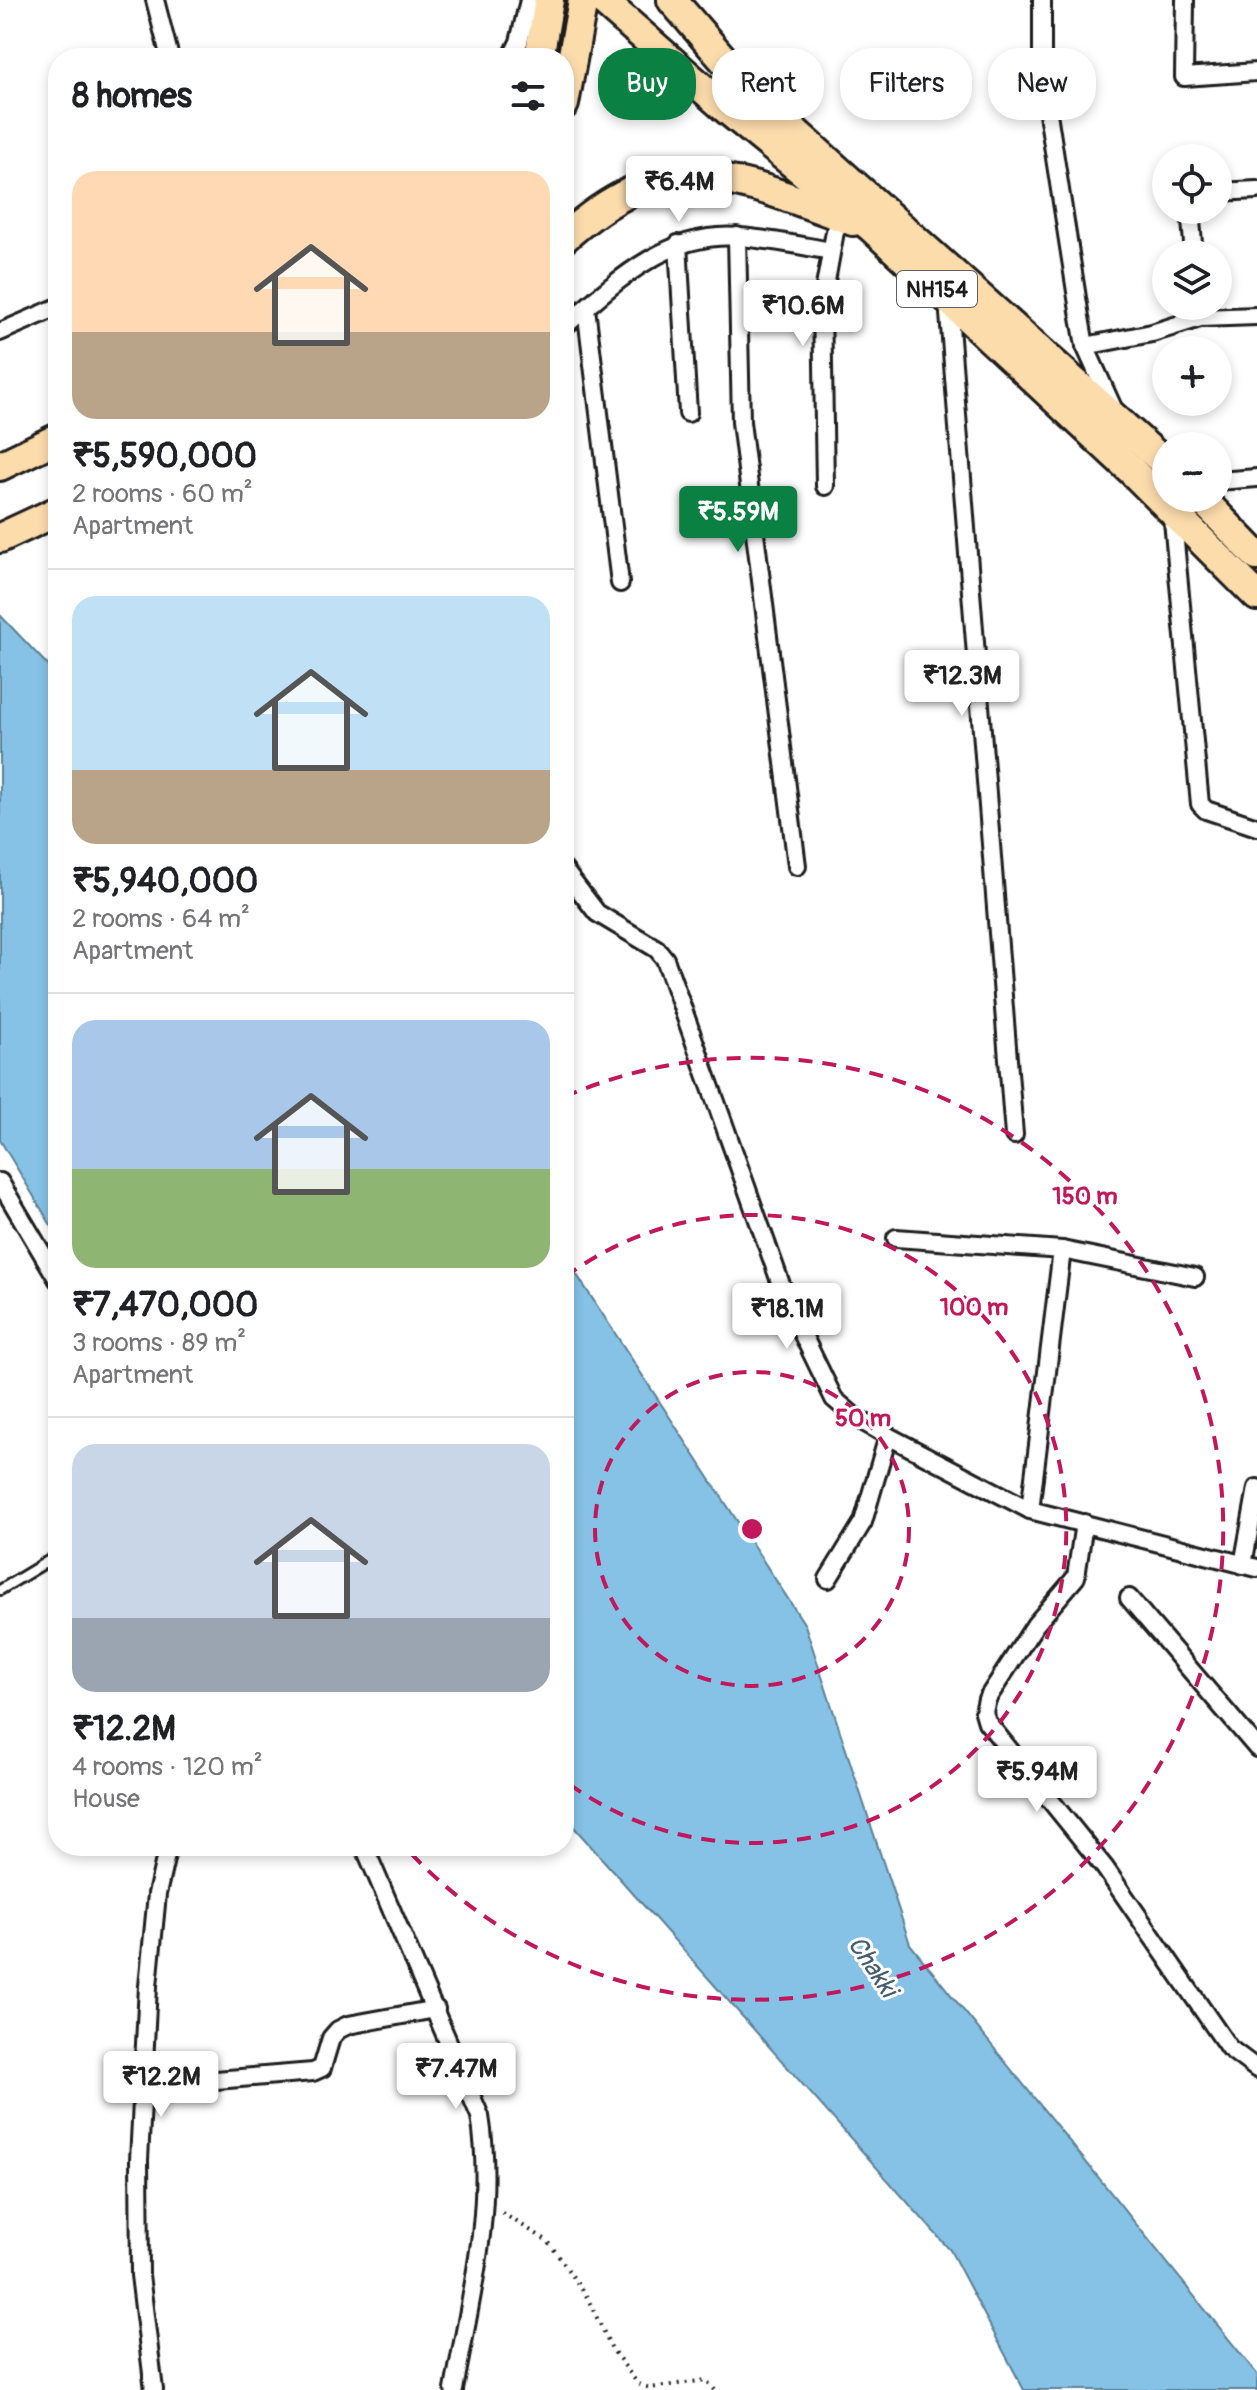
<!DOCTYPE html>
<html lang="en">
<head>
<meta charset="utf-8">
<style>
	:root { --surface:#fff; --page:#f6f6f6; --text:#202124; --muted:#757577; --line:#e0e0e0; --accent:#0b8043 }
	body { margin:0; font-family:Pangolin,sans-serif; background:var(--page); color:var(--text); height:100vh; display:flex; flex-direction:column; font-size:30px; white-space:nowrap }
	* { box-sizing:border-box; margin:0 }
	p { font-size:26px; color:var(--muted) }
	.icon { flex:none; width:44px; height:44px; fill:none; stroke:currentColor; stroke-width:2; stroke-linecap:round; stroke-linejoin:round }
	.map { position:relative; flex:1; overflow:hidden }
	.sheet { position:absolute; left:48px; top:48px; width:526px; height:1808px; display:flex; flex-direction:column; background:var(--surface); border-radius:32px; box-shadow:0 4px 12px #0003 }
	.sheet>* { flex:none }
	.banner { position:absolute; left:598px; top:48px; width:538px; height:72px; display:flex; gap:16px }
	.fabs { position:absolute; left:1152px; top:144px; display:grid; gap:16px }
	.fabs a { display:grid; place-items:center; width:80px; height:80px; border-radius:50%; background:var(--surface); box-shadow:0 4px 12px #0003; font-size:40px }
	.price { position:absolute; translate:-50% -68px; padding:0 18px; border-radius:8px; background:#fff; color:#222; font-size:26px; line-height:52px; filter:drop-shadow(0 2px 4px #0008) }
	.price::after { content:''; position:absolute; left:50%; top:48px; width:24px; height:18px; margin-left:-12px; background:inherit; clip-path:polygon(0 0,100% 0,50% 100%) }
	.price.active { background:var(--accent); color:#fff }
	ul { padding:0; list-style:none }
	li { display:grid; align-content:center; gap:16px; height:424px; padding:0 24px }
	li+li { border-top:2px solid var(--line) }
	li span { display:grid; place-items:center; height:248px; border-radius:24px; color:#555 }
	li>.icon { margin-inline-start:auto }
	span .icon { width:144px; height:144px; fill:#fffc; stroke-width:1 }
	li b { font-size:34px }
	h2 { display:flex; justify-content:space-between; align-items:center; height:96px; padding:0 24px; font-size:34px }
	.tag { padding:0 28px; border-radius:32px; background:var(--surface); box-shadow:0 4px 12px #0003; font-size:28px; line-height:72px }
	.tag.active { background:var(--accent); color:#fff }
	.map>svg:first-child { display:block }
	.water { fill:#85c2e5; stroke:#5b8095; stroke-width:2 }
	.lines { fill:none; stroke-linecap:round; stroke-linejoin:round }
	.service-casing { stroke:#1c1c1c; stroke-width:14 }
	.minor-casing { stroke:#1c1c1c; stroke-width:22 }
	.trunk-casing { stroke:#1c1c1c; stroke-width:34 }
	.path { stroke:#1c1c1c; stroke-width:4; stroke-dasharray:2 6; stroke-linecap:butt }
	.service { stroke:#fff; stroke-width:8 }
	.minor { stroke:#fff; stroke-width:16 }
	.trunk { stroke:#fddcac; stroke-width:28 }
	.ring { fill:none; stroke:#c2185b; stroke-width:4; stroke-dasharray:14 10 }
	.labels { text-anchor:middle; stroke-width:6; stroke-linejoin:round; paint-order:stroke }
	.shield { fill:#fff; stroke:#606060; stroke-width:2 }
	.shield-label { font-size:22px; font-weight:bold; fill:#1c1c1c }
	.water-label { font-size:26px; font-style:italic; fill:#465e6c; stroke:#fff }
	.centre { fill:#c2185b; stroke:#fff; stroke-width:4 }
	.ring-label { font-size:24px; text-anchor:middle; font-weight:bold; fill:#c2185b; stroke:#fff; stroke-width:6; stroke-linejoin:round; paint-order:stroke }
</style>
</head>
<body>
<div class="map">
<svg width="1257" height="2390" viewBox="0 0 1257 2390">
	<rect width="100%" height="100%" fill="#fff"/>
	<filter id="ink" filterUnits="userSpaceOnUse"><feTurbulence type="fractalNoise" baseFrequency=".0125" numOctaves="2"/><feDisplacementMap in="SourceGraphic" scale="16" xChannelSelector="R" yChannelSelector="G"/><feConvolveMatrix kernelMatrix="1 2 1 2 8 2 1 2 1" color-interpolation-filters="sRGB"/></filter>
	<g filter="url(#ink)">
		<g class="water">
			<path d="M0,615l58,61v561l-58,-97z"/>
			<path d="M564,1255l241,370 105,319 347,430v16h-233l-74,-140 -386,-434z"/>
		</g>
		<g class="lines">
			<g class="service-casing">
				<path id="service" d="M0,1590l58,-35"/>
			</g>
			<g class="minor-casing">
				<g id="minor">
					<path d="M155,0l15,58"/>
					<path d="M1042,0v75l38,242 5,29 29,64"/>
					<path d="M1185,0l-1,77 73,-5"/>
					<path d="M511,58l8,-16 10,-42"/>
					<path d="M1218,192l39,-2"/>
					<path d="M1190,210l4,44"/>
					<path d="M737,236l4,186 56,444"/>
					<path d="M678,244l10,169"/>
					<path d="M948,301l66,834"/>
					<path d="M586,308l34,275"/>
					<path d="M564,327c50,-44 103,-96 175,-90 31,2 62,9 92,14"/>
					<path d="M0,332l58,-25"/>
					<path d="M1085,346l67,-13 48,-15 57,-2"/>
					<path d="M1218,481l39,-3"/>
					<path d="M825,486l-3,-183 16,-88"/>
					<path d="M1172,511l28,293 6,6 51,17"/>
					<path d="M564,870l33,43 60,36 8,10 123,345 46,95 21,18 33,19 142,74 227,58"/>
					<path d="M0,1182l58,98"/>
					<path d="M896,1238l166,12 -32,260"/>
					<path d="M1062,1250l133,27"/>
					<path d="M1084,1523l-8,54 -41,48 -48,74 -3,13 3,10 118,146 124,180 28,21"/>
					<path d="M1243,1565l14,-77"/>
					<path d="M828,1579l35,-57 25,-86"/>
					<path d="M1129,1598l128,150"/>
					<path d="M364,1846l116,270c15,92 -10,183 -26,274"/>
					<path d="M216,2080l97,-8 9,-4 9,-30 7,-8 10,-5 88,-16"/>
					<path d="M154,2390l-14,-115 -1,-115 9,-174 9,-92 11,-48"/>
				</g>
			</g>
			<g class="trunk-casing">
				<g id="trunk">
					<path d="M602,0l123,108 147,120 259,242 126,126"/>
					<path d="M672,0l84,97 410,367"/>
					<path d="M539,58l10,-58"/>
					<path d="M564,104l19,-104"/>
					<path d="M564,238c106,-95 169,-61 289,-17"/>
					<path d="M0,466l58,-28"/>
					<path d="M1201,498l56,58"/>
					<path d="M0,538l58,-27"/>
				</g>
			</g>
			<path class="path" d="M502,2213l46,28 39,56 25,52 26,35 12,4 56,-8 9,10"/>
			<use href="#service" class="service"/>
			<use href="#minor" class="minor"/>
			<use href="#trunk" class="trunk"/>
		</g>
	</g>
	<g class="ring">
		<circle cx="752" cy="1529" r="157"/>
		<path d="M565 1277A314 314 0 1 1 565 1781"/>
		<path d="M564 1097A471 471 0 1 1 405 1847"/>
	</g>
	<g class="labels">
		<rect class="shield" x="897" y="271" width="80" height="36" rx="6"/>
		<g class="shield-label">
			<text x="937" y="297">NH154</text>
		</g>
		<g class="water-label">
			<text transform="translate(873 1966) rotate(56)" y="9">Chakki</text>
		</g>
	</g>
	<circle cx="752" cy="1529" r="12" class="centre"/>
	<g class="ring-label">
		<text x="1085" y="1204">150 m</text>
		<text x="974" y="1315">100 m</text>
		<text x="863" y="1426">50 m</text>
	</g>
</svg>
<div class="fabs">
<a><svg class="icon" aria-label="locate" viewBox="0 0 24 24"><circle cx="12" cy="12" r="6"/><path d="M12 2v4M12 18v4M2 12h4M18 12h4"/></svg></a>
<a><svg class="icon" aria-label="layers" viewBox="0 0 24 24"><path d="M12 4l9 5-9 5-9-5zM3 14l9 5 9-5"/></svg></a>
<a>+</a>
<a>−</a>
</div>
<b class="price" style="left:679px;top:224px">₹6.4M</b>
<b class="price" style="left:803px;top:348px">₹10.6M</b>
<b class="price active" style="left:738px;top:554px">₹5.59M</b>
<b class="price" style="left:962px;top:718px">₹12.3M</b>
<b class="price" style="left:787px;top:1351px">₹18.1M</b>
<b class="price" style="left:1037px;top:1814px">₹5.94M</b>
<b class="price" style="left:456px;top:2111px">₹7.47M</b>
<b class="price" style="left:161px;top:2119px">₹12.2M</b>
<div class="banner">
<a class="tag active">Buy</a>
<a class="tag">Rent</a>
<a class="tag">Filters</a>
<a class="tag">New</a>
</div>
<section class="sheet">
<h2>8 homes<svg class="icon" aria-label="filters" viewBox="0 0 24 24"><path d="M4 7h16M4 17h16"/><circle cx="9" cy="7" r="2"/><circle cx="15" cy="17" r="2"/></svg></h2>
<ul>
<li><span style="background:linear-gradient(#ffd9b3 65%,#b9a48a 0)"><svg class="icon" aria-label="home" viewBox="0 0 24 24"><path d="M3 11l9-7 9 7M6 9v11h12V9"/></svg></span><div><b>₹5,590,000</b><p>2 rooms · 60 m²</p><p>Apartment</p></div></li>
<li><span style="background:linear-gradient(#bfe0f5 70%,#b9a48a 0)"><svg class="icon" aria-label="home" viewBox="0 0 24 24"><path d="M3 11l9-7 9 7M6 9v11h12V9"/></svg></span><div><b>₹5,940,000</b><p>2 rooms · 64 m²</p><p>Apartment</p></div></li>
<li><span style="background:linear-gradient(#a9c7e8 60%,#8fb573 0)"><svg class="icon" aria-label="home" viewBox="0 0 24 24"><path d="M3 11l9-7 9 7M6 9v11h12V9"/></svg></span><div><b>₹7,470,000</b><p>3 rooms · 89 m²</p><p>Apartment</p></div></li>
<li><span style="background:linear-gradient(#c9d6e8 70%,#9aa5b1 0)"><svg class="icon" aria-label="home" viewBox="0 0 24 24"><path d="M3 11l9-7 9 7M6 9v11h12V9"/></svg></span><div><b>₹12.2M</b><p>4 rooms · 120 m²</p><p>House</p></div></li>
</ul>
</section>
</div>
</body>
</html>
